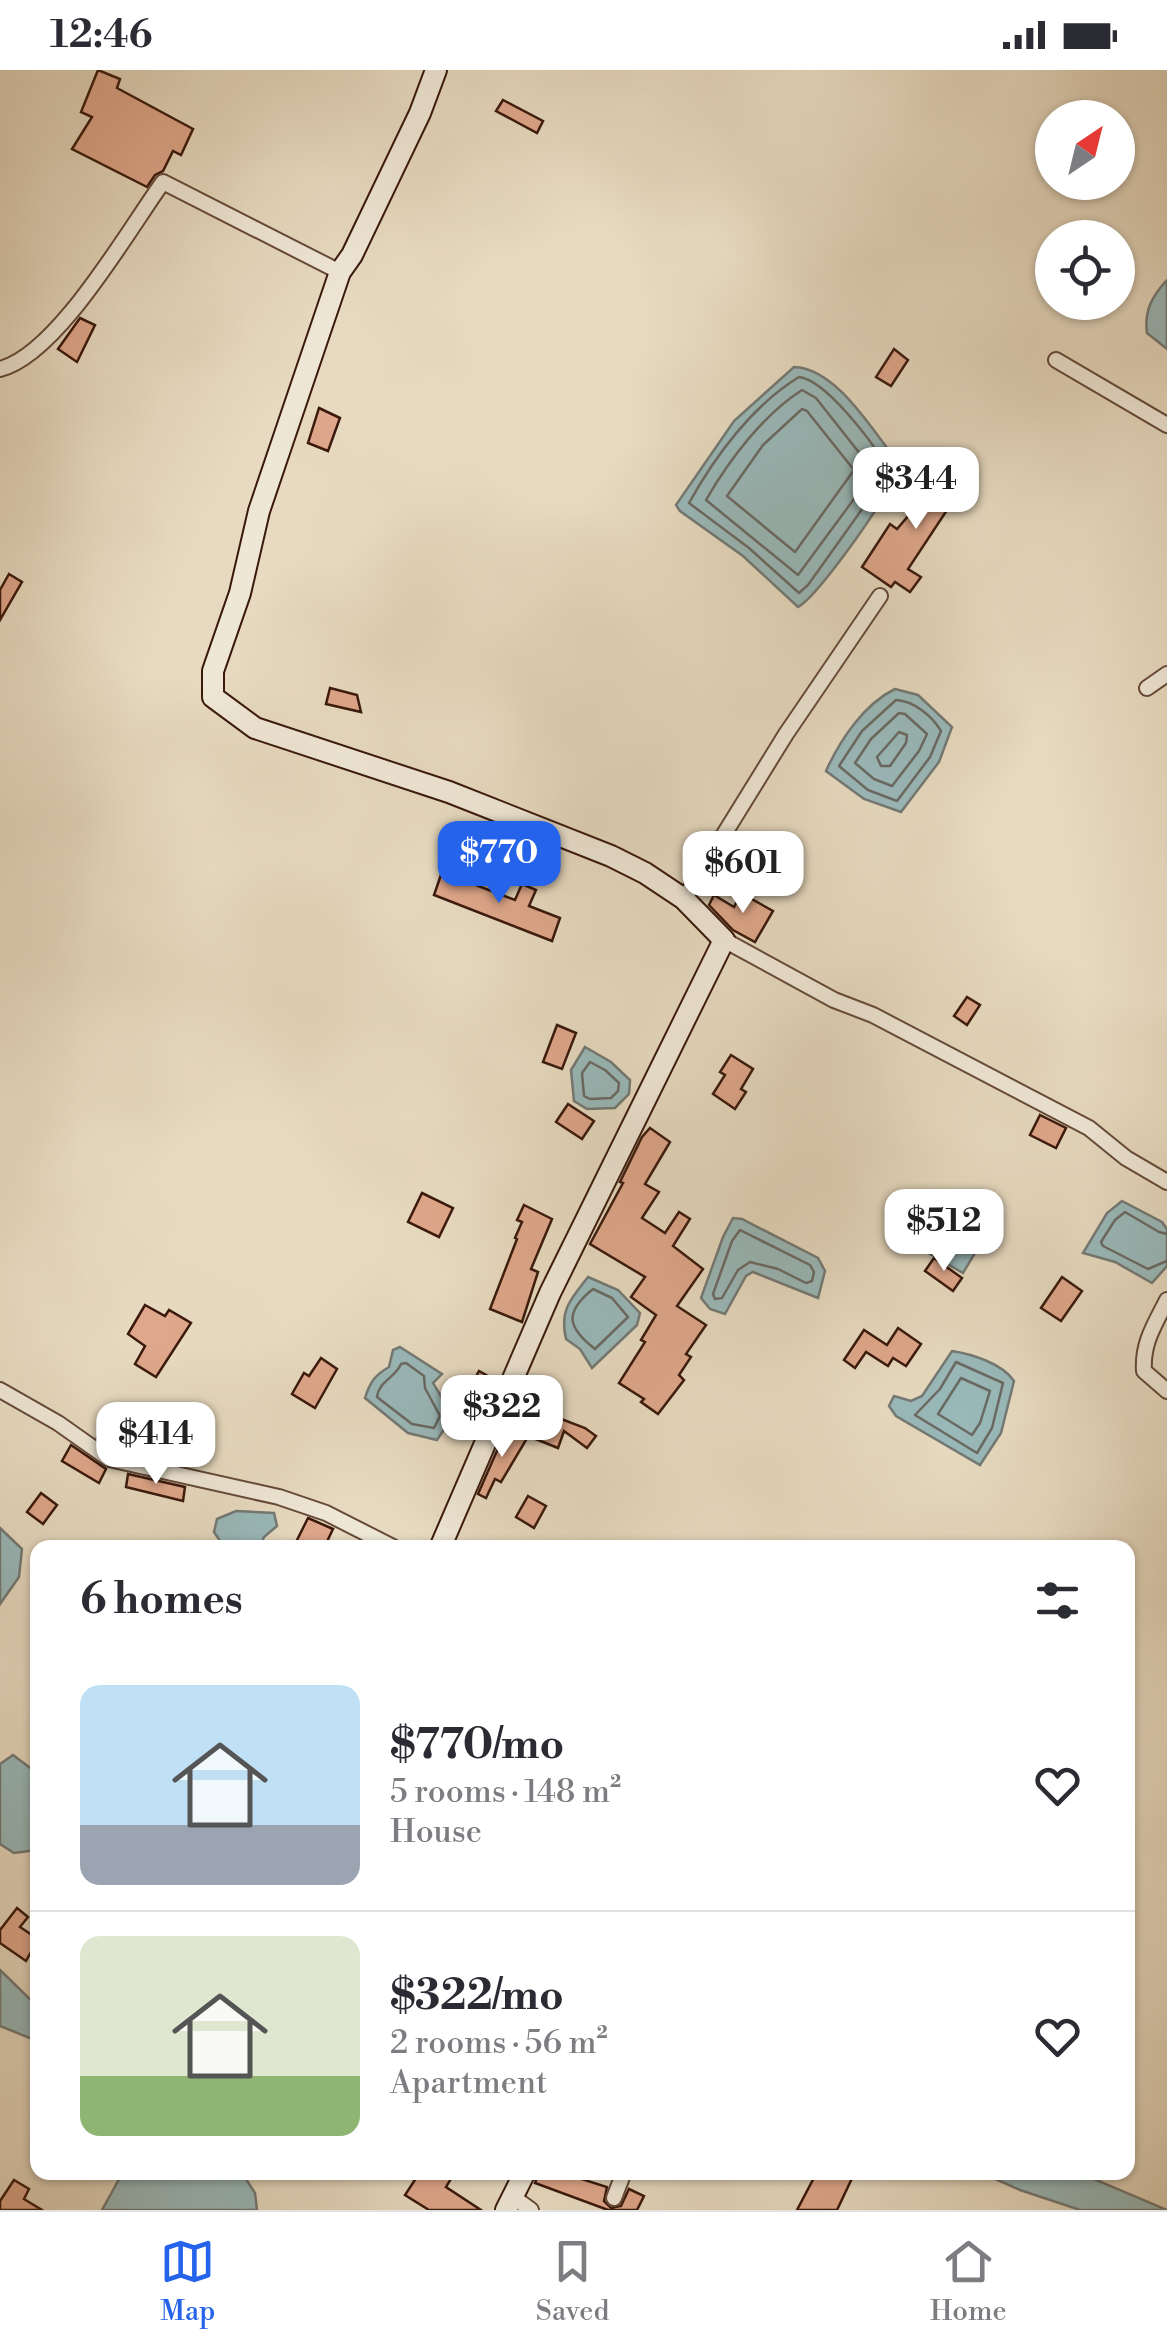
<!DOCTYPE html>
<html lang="en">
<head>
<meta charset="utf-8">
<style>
	:root { --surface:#fff; --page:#f7f7f7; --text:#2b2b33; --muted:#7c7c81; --line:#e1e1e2; --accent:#2563eb }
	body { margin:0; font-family:"Libre Bodoni",serif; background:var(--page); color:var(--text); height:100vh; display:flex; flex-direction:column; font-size:38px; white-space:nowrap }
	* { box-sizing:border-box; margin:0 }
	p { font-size:32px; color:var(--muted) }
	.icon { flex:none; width:55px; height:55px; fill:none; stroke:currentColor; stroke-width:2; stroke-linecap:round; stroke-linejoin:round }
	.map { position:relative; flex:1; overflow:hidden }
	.side { position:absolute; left:30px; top:1470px; width:1105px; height:640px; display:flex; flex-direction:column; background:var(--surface); border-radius:20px; box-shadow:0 2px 8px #0004 }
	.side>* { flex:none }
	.needle { width:65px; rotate:35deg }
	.controls { position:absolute; left:1035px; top:30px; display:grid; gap:20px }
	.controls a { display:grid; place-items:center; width:100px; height:100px; border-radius:50%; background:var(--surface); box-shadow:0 2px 8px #0004; font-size:50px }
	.price { position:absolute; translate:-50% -85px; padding:0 22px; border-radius:20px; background:#fff; color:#222; font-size:32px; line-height:65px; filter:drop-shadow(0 2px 5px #0008) }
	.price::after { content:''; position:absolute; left:50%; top:60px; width:30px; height:22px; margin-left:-15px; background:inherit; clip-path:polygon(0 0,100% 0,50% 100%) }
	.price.active { background:var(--accent); color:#fff }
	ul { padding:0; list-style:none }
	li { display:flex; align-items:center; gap:30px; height:250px; padding:0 50px }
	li+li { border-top:2px solid var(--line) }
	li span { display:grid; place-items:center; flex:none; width:280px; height:200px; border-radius:20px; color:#555 }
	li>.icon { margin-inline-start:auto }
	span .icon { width:120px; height:120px; fill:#fffc; stroke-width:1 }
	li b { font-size:42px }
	h2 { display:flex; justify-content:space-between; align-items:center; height:120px; padding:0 50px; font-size:42px }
	.status { display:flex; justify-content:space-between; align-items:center; height:70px; padding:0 50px; background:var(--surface); direction:ltr }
	.status svg { height:28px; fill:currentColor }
	.tab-bar { display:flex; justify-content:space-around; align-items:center; height:140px; border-top:2px solid var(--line); background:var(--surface); font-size:28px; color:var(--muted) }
	.tab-bar a { display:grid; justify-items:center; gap:5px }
	.tab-bar .active { color:var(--accent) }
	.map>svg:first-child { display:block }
	.water { fill:#99b9ba; stroke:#737974; stroke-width:2.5 }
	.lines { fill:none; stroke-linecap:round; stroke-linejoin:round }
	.shore { stroke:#6a6963; stroke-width:2.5 }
	.building { fill:#dfa78b; stroke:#3a190c; stroke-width:2.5 }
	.street-casing { stroke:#654939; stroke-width:18 }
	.secondary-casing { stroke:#3a190c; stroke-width:24 }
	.street { stroke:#efe7d6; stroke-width:14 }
	.secondary { stroke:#efe7d6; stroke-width:20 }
</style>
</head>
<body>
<div class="status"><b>12:46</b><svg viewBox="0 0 49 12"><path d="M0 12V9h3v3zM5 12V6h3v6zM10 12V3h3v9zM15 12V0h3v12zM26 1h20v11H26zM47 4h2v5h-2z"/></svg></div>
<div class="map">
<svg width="1167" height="2140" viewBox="0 0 1167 2140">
	<rect width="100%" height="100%" fill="#e7dac0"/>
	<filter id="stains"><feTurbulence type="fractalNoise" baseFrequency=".002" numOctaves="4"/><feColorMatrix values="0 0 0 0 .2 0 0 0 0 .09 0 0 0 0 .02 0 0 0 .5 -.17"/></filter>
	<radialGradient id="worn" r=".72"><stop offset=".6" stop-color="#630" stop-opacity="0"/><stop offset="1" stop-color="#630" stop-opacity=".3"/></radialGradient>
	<g class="water">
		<path d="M1167,210v69l-20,-16c-3,-22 5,-37 20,-53z"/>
		<path d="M794,297c42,1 78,63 103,94 -1,2 -2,14 -3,16 -7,22 -77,120 -96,130l-55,-51 -63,-45 -4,-6 58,-84z"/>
		<path d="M895,619l23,6 34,32 -13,35 -38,50 -37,-13 -38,-28c14,-31 38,-67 69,-82z"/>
		<path d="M585,977l26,15 19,18 -1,14 -14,14 -28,1 -13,-8 -3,-31z"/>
		<path d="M1122,1131l40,21 5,7v37l-15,17 -37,-21 -32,-9 24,-40z"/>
		<path d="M733,1148l9,1 76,39 7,13 -7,27 -65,-26 -7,4 -21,38 -15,-5 -9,-11 22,-61z"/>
		<path d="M933,1152l43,20 -1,11 -12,20 -48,-28 9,-21z"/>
		<path d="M588,1207l30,13 22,23 -3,12 -45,43 -12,-19 -14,-10c-7,-29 5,-40 22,-62z"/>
		<path d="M400,1277l42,27 -9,9 20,33 -16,24 -29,-7 -43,-35c5,-16 10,-23 24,-31l4,-17z"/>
		<path d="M952,1281c20,3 51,13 62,30l-13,52 -21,32 -84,-49 -7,-10 5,-10 17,5 11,-5z"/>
		<path d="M236,1441l38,2 3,13 -13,11 -4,10h-36l-10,-15 3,-13z"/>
		<path d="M0,1458l22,21 -3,28 -19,27z"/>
		<path d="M13,1685l24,18v77l-23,3 -14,-9v-80z"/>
		<path d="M0,1900l37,36v35l-37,-15z"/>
		<path d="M123,2102l119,1 13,20 2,17h-155z"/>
		<path d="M982,2103h98l87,37h-87l-60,-20z"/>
	</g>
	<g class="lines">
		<g class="shore">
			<path d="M799,307c27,3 73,65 87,88l-11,26 -67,94 -9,8 -50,-45 -60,-45c26,-47 64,-98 110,-126z"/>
			<path d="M802,320l14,8 56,71 -7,15 -67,91 -92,-75c23,-40 57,-85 96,-110z"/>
			<path d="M802,339l5,2 47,59 -59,82 -68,-56 36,-51z"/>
			<path d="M896,630c18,1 36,16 45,31l-11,26 -33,44 -29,-11 -29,-24 23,-35z"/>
			<path d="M899,643l6,1 22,20 -8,17 -27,35 -18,-7 -19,-16 16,-24z"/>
			<path d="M899,662l8,3 -1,8 -16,23h-9l-4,-9z"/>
			<path d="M590,992l15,8 14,13 -1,8 -7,7 -21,1 -6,-3 -2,-23z"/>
			<path d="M740,1160l70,35 4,7 -2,9 -6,2 -28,-14 -28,-7 -12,8 -16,28 -7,1 -2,-5 19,-53z"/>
			<path d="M1167,1164l-8,-2 -34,-20 -10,8 -14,22 2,4 45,23 19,-8"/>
			<path d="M593,1219l19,9 16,19 -33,32c-27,-21 -32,-36 -2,-60z"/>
			<path d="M956,1292l47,21 -11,45 -15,25 -62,-38 25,-26z"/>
			<path d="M406,1293l18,13 1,12 15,28 -6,12 -22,-4 -35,-27c2,-16 18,-19 24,-33z"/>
			<path d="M961,1308l29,13 -10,32 -8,12 -34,-21z"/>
		</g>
	</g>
	<g class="building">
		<path d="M98,0l22,9 -3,9 76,41 -12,26 -8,-4 -10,20 -8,4 -8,12 -75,-38 20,-32 -11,-5z"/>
		<path d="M503,30l40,21 -6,12 -41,-22z"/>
		<path d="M80,248l15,7 -18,37 -19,-13z"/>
		<path d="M894,279l14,11 -17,26 -15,-9z"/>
		<path d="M319,338l21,10 -12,33 -20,-8z"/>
		<path d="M952,393l24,20 -12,17 -5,-4 -12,14 -39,59 13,8 -11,15 -15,-10 -4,5 -29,-20 28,-43 7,5 18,-21 5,3z"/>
		<path d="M9,504l13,8 -22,38v-30z"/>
		<path d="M330,618l27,7 4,17 -35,-8z"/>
		<path d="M442,802l73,28 7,-16 14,6 -7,16 31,12 -8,23 -118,-46z"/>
		<path d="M741,823l32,18 -18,31 -22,-12 -24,-25 5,-10 20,12z"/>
		<path d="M967,927l13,8 -13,20 -13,-9z"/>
		<path d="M557,955l19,8 -14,36 -19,-7z"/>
		<path d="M731,985l22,14 -12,20 5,3 -11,17 -22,-15 12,-19 -5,-3z"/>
		<path d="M568,1034l26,17 -12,18 -26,-17z"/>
		<path d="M1040,1045l26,13 -10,20 -26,-13z"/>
		<path d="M650,1058l20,14 -25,42 14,8 -17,26 23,15 14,-21 11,7 -17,27 30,23 -26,37 29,19 -20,29 5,3 -12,18 5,5 -26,34 -17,-12 3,-3 -25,-16 26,-41 -4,-2 15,-25 -25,-18 14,-20 -55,-33 33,-61 -3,-1 22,-45z"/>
		<path d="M422,1123l31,15 -14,29 -31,-15z"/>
		<path d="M524,1135l28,14 -21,50 7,3 -16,50 -32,-13 27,-70 -2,-1 7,-16 -5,-2z"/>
		<path d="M934,1188l28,20 -9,13 -28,-20z"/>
		<path d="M1062,1207l20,14 -21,30 -20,-13z"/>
		<path d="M145,1235l20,11 4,-6 22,13 -35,54 -21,-13 10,-18 -17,-12z"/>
		<path d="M898,1258l23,16 -15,22 -13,-8 -5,8 -22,-14 -11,16 -11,-8 20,-30 23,15z"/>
		<path d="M321,1288l16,11 -22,39 -23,-14 12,-21 5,3z"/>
		<path d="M479,1301l18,10 -22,50 -22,-11z"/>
		<path d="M117,1337l15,10 -16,33 -19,-12z"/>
		<path d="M543,1342l42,16 11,8 -9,12 -23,-17 -6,17 -25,-10z"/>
		<path d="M507,1358l19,12 -25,42 -6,-3 -9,19 -8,-4z"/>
		<path d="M71,1375l35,24 -7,14 -37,-22z"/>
		<path d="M128,1404l57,13 -2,14 -57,-14z"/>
		<path d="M41,1423l16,12 -14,19 -16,-12z"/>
		<path d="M528,1426l18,10 -12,22 -18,-11z"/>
		<path d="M308,1448l25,11 -9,19h-31z"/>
		<path d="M17,1838l11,9 -8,10 18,12 -12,22 -26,-18v-13z"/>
		<path d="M420,2102h35l-9,15 35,23h-52l-24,-15z"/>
		<path d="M539,2102h34l-1,4 35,11 -3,14 7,7 10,-2 8,-17 15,7 -7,14h-29l-73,-27z"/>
		<path d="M817,2102h38l-18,38h-40z"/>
		<path d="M14,2110l15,9 -5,10 18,11h-42v-9z"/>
	</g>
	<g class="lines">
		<g class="street-casing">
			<g id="street">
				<path d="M1056,290l111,65"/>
				<path d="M0,299c57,-14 127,-137 163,-187l177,90"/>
				<path d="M1147,618l20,-14"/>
				<path d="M684,829l102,-165 94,-138"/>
				<path d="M724,870l110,60 39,15 216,113 37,30 41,24"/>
				<path d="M1167,1230c-12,24 -25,43 -23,71l23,20"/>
				<path d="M0,1320l58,33 51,36 170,38 47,16 69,35"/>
				<path d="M614,2128l10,-26"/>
				<path d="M511,2131l9,1 11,8"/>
			</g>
		</g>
		<g class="secondary-casing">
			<g id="secondary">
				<path d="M436,0l-16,43 -68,142 -12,17 -81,239 -19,82 -27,78v26l42,31 194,64 162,64 34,17 39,26 40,41 -174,353 -110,255"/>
				<path d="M506,2140l19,-38"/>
			</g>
		</g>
		<use href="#street" class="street"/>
		<use href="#secondary" class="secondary"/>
	</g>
	<rect width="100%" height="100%" filter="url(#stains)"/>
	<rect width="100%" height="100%" fill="url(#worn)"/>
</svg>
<div class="controls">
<a><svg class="needle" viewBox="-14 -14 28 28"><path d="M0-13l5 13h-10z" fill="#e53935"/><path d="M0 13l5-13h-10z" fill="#7c7c81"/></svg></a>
<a><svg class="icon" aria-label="locate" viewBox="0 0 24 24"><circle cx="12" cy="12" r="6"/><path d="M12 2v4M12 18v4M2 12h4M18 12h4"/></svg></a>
</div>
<b class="price" style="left:916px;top:462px">$344</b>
<b class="price active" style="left:499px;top:836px">$770</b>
<b class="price" style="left:743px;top:846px">$601</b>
<b class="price" style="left:944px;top:1204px">$512</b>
<b class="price" style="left:502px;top:1390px">$322</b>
<b class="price" style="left:156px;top:1417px">$414</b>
<section class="side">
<h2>6 homes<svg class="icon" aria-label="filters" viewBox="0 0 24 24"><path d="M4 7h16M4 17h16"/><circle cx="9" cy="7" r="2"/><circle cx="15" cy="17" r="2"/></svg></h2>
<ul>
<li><span style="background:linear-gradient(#bfe0f5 70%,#9aa5b1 0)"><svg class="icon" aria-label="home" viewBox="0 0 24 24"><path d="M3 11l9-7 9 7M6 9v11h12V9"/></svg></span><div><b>$770/mo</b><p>5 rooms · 148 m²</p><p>House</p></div><svg class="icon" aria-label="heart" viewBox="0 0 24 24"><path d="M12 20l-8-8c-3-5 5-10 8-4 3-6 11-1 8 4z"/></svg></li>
<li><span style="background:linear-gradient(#dfe7d0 70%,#8fb573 0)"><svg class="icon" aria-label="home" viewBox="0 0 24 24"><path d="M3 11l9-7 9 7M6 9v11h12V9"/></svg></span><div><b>$322/mo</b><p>2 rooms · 56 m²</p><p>Apartment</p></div><svg class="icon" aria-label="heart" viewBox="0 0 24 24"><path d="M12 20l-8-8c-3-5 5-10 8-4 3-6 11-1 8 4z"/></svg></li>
</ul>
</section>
</div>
<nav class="tab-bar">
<a class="active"><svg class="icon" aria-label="map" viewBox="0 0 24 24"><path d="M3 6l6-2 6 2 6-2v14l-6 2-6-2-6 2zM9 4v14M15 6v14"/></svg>Map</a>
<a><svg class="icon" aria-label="saved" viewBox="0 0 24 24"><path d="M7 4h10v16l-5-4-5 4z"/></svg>Saved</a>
<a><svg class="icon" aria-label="home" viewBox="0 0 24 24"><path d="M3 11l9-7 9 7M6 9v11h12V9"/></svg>Home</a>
</nav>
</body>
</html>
